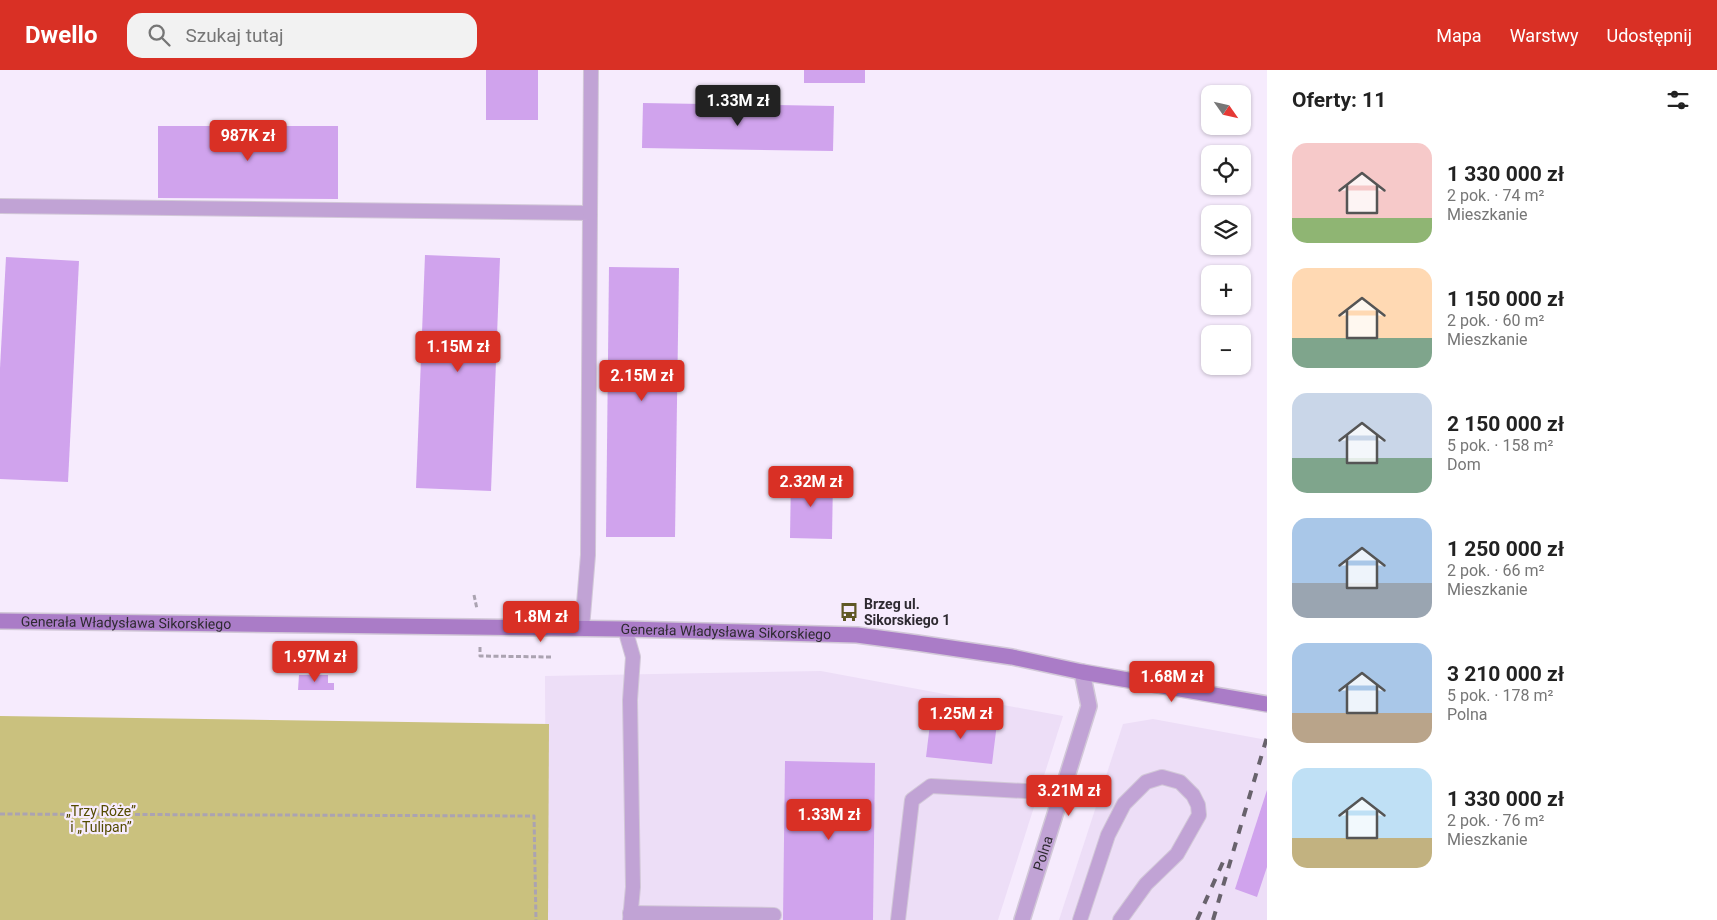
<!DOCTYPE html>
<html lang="pl">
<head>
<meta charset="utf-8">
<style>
	:root { --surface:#fff; --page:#f2f2f2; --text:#222; --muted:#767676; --accent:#d93025 }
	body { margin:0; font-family:Roboto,sans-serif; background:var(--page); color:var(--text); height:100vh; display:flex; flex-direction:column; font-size:19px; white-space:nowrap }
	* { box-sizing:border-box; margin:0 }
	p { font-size:16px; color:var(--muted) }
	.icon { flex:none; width:28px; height:28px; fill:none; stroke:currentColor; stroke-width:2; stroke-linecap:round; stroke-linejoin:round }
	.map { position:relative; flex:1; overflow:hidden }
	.side { display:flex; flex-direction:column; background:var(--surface); width:450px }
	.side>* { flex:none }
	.needle { width:32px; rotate:124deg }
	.tools { position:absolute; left:1201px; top:15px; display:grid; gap:10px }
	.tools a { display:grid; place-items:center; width:50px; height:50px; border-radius:10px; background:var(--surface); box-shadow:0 1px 4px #0004; font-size:25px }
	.price { position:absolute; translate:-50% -42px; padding:0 11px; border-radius:5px; background:var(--accent); color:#fff; font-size:16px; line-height:32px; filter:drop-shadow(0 1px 2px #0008) }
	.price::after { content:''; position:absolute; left:50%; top:30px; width:15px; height:11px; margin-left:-8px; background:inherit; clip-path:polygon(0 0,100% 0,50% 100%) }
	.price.active { background:#222; color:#fff }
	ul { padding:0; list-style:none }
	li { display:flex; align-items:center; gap:15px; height:125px; padding:0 25px }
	li span { display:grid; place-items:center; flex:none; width:140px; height:100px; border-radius:15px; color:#555 }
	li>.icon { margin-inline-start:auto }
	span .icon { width:60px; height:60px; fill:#fffc; stroke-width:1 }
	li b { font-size:21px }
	h2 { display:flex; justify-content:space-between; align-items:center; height:60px; padding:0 25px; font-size:21px }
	header { display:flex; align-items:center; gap:30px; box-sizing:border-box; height:70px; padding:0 25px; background:var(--accent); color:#fff }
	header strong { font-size:24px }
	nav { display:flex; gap:28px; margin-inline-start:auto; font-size:18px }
	.search { width:350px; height:45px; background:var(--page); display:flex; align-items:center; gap:12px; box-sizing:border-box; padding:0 18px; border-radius:15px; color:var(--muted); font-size:19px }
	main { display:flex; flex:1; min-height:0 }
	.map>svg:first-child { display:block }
	.built { fill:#eddef7 }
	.green { fill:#cac17e }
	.building { fill:#d0a3ed }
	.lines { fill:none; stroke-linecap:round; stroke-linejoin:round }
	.lane-casing { stroke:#d2c8d8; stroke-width:16 }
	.street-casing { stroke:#d2c8d8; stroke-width:18 }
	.secondary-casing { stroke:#d2c8d8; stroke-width:18 }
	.path { stroke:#aba3b1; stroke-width:3; stroke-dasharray:5 2.5; stroke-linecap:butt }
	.lane { stroke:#c1a3d5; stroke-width:14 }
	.street { stroke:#c1a3d5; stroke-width:15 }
	.secondary { stroke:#aa7cc7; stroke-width:15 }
	.rail { stroke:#68626c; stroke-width:4; stroke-dasharray:9 9; stroke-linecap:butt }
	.labels { text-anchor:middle; stroke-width:4.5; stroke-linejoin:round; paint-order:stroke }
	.poi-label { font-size:14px; font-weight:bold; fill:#2e2a31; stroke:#f6ebfd; text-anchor:start }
	.street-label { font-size:14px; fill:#2e2a31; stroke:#f6ebfd }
	.park-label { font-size:14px; fill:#544b00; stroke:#f6ebfd }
</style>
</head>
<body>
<header>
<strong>Dwello</strong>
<div class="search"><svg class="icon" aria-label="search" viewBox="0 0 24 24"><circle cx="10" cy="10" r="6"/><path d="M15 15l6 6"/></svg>Szukaj tutaj</div>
<nav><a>Mapa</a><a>Warstwy</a><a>Udostępnij</a></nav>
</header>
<main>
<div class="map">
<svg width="1267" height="850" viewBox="0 0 1267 850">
	<rect width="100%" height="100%" fill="#f6ebfd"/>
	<g class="built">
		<path d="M821,601l242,45 -65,204h-452l-1,-244z"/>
		<path d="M1153,649l114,21v180h-208l64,-196z"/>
	</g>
	<path class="green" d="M0,646l549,8 -1,196h-548z"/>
	<g class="building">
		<rect x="486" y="0" width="52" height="50"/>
		<rect x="804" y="0" width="61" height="13"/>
		<path d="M643,33l191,3 -1,45 -191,-3z"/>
		<path d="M158,56h180v73l-180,-1z"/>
		<path d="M425,185l75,3 -9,233 -75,-3z"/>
		<path d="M6,187l73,4 -11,221 -68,-3v-111z"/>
		<path d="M609,197l70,1 -4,269h-69z"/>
		<path d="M791,407l42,1 -1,61 -42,-1z"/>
		<path d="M299,605h29v8h6v7h-36z"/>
		<path d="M931,646l66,7 -5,41 -66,-7z"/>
		<path d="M785,691l90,2 -2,157h-90z"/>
		<path d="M1267,720v77l-10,30 -22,-8z"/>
	</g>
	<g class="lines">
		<g class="lane-casing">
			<g id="lane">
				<path d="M0,136l590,7 -2,342 -6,73"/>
				<path d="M590,143l1,-143"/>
				<path d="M625,559l8,28 -3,43 3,187 -3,33"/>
				<path d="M630,843l144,2"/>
				<path d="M898,850l14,-120 19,-14 130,7"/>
				<path d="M1080,850l28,-85 16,-31 22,-22 16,-5 18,5 13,13 5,10 1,10 -22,39 -31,30 -26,36"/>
			</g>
		</g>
		<g class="street-casing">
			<g id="street">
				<path id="s1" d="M1022,850l67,-214 -7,-34"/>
			</g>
		</g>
		<g class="secondary-casing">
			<g id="secondary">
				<path id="s2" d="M0,551l625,8 232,6 60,8 95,14 70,15 185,32"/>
			</g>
		</g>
		<g class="path">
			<path d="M474,525l3,14"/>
			<path d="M480,577v9l72,1"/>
			<path d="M0,744l534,2 2,104"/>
		</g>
		<use href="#lane" class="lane"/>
		<use href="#street" class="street"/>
		<use href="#secondary" class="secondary"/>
		<g class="rail">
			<path d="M1197,850l26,-58"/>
			<path d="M1213,850l54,-183"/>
		</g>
	</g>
	<defs>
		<g id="bus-bare" transform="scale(1.5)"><path d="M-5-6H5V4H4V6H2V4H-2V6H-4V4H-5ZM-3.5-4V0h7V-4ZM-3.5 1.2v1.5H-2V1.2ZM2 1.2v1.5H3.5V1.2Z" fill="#5f5824" stroke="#f6ebfd" stroke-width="2.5" paint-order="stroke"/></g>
	</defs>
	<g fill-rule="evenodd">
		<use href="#bus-bare" x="849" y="542"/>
	</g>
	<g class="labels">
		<g class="poi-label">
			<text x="864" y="539">Brzeg ul.<tspan x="864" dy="16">Sikorskiego 1</tspan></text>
		</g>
		<g class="street-label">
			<text dy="5" stroke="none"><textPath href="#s2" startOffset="126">Generała Władysława Sikorskiego</textPath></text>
			<text dy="5" stroke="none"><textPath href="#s2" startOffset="726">Generała Władysława Sikorskiego</textPath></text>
			<text dy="5" stroke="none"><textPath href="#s1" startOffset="70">Polna</textPath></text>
		</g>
		<g class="park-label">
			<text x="101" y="746">„Trzy Róże”<tspan x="101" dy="16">i „Tulipan”</tspan></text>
		</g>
	</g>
</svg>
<div class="tools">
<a><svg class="needle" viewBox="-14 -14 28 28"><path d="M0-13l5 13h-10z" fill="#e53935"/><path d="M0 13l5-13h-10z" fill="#767676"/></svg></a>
<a><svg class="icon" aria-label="locate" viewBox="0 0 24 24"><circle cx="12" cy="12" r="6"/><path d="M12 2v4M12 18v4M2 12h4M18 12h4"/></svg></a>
<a><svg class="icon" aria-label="layers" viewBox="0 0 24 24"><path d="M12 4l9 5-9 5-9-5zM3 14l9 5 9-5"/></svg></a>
<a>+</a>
<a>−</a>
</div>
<b class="price active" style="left:738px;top:57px">1.33M zł</b>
<b class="price" style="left:248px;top:92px">987K zł</b>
<b class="price" style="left:458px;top:303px">1.15M zł</b>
<b class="price" style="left:642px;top:332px">2.15M zł</b>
<b class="price" style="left:811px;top:438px">2.32M zł</b>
<b class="price" style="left:541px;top:573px">1.8M zł</b>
<b class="price" style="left:315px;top:613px">1.97M zł</b>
<b class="price" style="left:1172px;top:633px">1.68M zł</b>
<b class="price" style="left:961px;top:670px">1.25M zł</b>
<b class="price" style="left:1069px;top:747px">3.21M zł</b>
<b class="price" style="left:829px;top:771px">1.33M zł</b>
</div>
<section class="side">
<h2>Oferty: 11<svg class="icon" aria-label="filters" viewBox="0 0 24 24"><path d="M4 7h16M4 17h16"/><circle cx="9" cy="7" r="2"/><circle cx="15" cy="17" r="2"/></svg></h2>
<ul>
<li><span style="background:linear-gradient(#f6c9c9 75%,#8fb573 0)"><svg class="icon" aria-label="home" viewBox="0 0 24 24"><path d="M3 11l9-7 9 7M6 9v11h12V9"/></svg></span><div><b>1 330 000 zł</b><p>2 pok. · 74 m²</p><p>Mieszkanie</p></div></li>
<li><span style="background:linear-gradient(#ffd9b3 70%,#7fa58c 0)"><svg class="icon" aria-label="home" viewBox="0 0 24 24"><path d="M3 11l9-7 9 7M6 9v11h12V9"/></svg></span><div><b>1 150 000 zł</b><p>2 pok. · 60 m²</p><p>Mieszkanie</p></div></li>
<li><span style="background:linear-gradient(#c9d6e8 65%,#7fa58c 0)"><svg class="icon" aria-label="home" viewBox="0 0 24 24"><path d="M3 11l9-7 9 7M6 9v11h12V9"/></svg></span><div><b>2 150 000 zł</b><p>5 pok. · 158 m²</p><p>Dom</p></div></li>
<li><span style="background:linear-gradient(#a9c7e8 65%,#9aa5b1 0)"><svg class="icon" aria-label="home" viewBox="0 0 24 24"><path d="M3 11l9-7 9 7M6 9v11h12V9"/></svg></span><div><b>1 250 000 zł</b><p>2 pok. · 66 m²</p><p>Mieszkanie</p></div></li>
<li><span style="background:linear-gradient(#a9c7e8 70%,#b9a48a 0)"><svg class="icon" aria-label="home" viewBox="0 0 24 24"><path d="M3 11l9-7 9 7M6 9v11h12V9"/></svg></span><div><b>3 210 000 zł</b><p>5 pok. · 178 m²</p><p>Polna</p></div></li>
<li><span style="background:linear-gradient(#bfe0f5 70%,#c2b280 0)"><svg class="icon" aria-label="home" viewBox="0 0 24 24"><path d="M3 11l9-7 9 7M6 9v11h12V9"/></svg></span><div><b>1 330 000 zł</b><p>2 pok. · 76 m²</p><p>Mieszkanie</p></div></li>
</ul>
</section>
</main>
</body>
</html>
